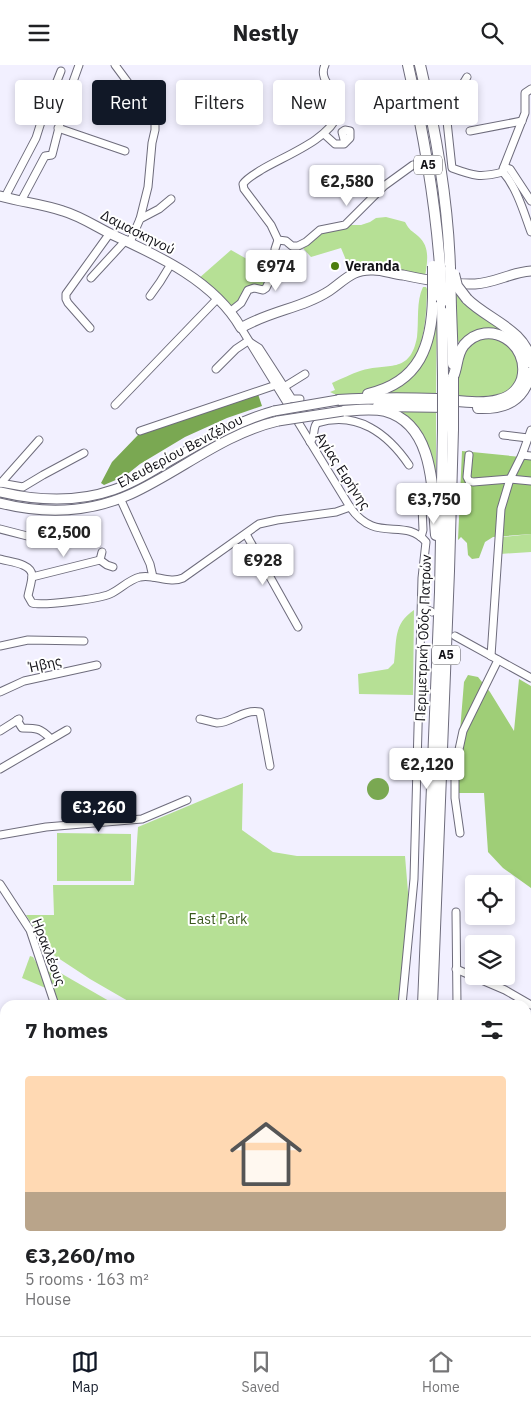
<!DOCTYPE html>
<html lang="en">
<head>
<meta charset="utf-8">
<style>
	:root { --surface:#fff; --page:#f6f6f6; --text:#202124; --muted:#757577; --line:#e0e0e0; --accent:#111827 }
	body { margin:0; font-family:"IBM Plex Sans",sans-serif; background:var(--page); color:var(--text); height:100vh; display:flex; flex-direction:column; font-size:19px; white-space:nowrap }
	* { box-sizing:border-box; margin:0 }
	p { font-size:16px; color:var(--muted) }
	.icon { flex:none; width:28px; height:28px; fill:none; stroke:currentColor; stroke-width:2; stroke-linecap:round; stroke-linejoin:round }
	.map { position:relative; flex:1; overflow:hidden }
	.panel { position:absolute; left:0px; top:935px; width:531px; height:336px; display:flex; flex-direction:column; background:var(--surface); border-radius:15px 15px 0 0; box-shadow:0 2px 8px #0003 }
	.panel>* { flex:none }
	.top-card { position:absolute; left:15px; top:15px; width:501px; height:45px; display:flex; gap:10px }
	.controls { position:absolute; left:465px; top:810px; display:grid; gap:10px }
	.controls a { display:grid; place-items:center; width:50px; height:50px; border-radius:5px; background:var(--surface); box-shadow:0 2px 8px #0003; font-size:25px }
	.price { position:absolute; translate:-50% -42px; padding:0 11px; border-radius:5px; background:#fff; color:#222; font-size:16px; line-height:32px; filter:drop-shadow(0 1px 2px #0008) }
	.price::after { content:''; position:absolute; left:50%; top:30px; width:15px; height:11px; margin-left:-8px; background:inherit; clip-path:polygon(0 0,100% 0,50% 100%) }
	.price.on { background:var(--accent); color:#fff }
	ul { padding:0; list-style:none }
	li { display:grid; align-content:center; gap:10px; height:265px; padding:0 25px }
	li span { display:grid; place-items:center; height:155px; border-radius:5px; color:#555 }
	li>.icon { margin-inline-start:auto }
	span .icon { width:90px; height:90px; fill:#fffc; stroke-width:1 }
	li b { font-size:21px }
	h2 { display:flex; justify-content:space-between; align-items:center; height:60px; padding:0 25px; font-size:21px }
	.tag { padding:0 18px; border-radius:5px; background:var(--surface); box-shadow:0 2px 8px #0003; font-size:18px; line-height:45px }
	.tag.on { background:var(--accent); color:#fff }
	header { display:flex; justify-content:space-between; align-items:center; height:65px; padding:0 25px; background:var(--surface); font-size:22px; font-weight:700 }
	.menu { display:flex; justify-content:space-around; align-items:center; height:70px; border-top:1px solid var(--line); background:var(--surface); font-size:14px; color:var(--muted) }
	.menu a { display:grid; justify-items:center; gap:2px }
	.menu .on { color:var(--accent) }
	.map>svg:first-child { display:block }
	.green { fill:#b6e095 }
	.forest { fill:#9fce77 }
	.water { fill:#7aa852 }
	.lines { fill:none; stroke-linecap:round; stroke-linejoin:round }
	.minor-casing { stroke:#6e6c7c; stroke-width:9 }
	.major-casing { stroke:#6e6c7c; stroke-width:11 }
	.highway-casing { stroke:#6e6c7c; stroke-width:12 }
	.minor { stroke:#fff; stroke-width:7 }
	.major { stroke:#fff; stroke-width:9 }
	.highway { stroke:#fff; stroke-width:10 }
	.major-bridge-casing { stroke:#6e6c7c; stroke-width:11; stroke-linecap:butt }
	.highway-bridge-casing { stroke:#6e6c7c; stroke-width:12; stroke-linecap:butt }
	.major-bridge { stroke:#fff; stroke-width:9 }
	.highway-bridge { stroke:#fff; stroke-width:10 }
	.poi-dot { fill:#4d7e0d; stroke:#fff; stroke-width:2 }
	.labels { text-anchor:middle; stroke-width:4; stroke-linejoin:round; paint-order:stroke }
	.shield { fill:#fff; stroke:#59585d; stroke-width:1 }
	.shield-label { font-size:12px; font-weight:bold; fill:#121117 }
	.street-label { font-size:14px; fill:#121117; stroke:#fff }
	.poi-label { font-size:14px; font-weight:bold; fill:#121117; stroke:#fff; text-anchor:start }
	.park-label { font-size:14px; fill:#3b591e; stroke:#fff }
</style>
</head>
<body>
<header><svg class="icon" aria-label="menu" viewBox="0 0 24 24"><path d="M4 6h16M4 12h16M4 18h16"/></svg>Nestly<svg class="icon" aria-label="search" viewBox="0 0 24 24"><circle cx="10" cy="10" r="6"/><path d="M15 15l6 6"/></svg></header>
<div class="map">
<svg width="531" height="1271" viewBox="0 0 531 1271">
	<rect width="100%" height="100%" fill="#f2f0ff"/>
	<g class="green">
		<path d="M386,152l19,5c5,9 6,8 13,14 13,11 9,27 7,41l-74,-5 -10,-24 -30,9 -9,-10 16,-15 32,-7h11l9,-3 6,-4z"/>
		<path d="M231,185l37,21 -4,16h-9l-16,15 -9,5 -32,-28z"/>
		<path d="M423,222h3l1,2c-1,32 -2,72 -33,90 -7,5 -16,8 -24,11 -12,6 -29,9 -40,2l5,-2 -3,-7c9,-4 19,-9 28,-12 28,-9 50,4 57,-34 2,-16 -1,-36 6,-50z"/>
		<path d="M456,223l50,44 -49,10z"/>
		<path d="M437,228l-1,104 -52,-4c12,-8 28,-17 37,-28 14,-17 13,-51 16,-72z"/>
		<path d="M496,272l20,13 3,26 -8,14 -14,8h-38l-1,-29 1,-11 17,-19z"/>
		<path d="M385,342l51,2v93l-4,-39 -5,-20z"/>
		<path d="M531,469v18l-31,2 2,-17z"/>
		<path d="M414,545l-1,85 -54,-1 -1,-20 30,-5 6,-6c3,-22 -1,-39 20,-53z"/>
		<path d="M243,718l-1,47 31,22 24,4h108l4,48 -10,101h-264l-45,-26 -38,-25 -6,-7 -20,-32h28l-1,-30h81l4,-58z"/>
		<path d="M57,768l74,1v47h-74z"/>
		<path d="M30,891l3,1 8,14 7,18 -26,-11z"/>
		<path d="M50,902l66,38h-57l-13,-35z"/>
	</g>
	<g class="forest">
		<path d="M462,386l69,7v76l-38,3 -8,5 -6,16 -7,1 -4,-4 -1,-12 -6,-6 -3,3z"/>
		<path d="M468,610l10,2 12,15 24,39 5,-52 12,7v202l-28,-20 -15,-16 -4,-59h-29l9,-111z"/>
	</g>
	<g class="water">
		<path d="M258,329l4,12 -35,12 -42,19 -45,27 -15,12 -21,9 -3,-2 11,-21 26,-27z"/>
		<circle cx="378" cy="724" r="11"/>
	</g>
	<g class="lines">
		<g class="minor-casing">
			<g id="minor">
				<path d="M115,0l20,27 13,10 7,19v9l-3,13 -4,44 -8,32"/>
				<path d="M467,12l-21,35 6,56c22,8 28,10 51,4"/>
				<path d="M531,24l-6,4v20l-22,56v3c14,16 21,41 28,60"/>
				<path d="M58,63l67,23"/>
				<path d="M470,66l52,-10"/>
				<path d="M324,69l11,10h9l6,-6v-7l-5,-1 -3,2 3,11"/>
				<path d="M504,102l6,2 21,32"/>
				<path d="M5,132l31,-59 6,-19 19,-48"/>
				<path d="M21,136l24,-45 7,-1 13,-51 14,-39"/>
				<path d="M278,175l-7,-15 -27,-36 -1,-5c4,-6 12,-10 18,-14 23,-14 68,-30 77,-56 7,-20 -22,-31 -13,-49"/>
				<path d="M278,175l8,1 6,5h6l8,-4 14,-12 25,-5 39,-39 29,-21"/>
				<path d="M130,177l10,-23 19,-10 12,-10"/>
				<path d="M91,213l35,-38"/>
				<path d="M150,231l10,-14 11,-18"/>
				<path d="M231,246l10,-8 7,-13 6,-2 9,2 3,-2 9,-19v-20l3,-9"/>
				<path d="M90,263l-22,-25 -2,-4v-5l44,-61"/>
				<path d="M241,263l46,75"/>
				<path d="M216,304l20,-20 12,-8 11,7 33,51h8"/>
				<path d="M284,322l21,-13"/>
				<path d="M115,340l103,-107"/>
				<path d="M298,357l52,85c26,38 54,9 76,35l-4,36 -8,301 -12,126"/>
				<path d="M140,366l136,-46"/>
				<path d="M503,370l25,3"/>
				<path d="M310,377c6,-5 2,-14 7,-19 40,-13 71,11 92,42"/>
				<path d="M469,390l-2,22 2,4 4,1 37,-3 21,2"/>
				<path d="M522,390l9,1"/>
				<path d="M0,418l23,4 20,-12 41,-22"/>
				<path d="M1,418l38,-43"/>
				<path d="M120,433l30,66 3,13"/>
				<path d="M0,464l35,9"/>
				<path d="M246,469l52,93"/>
				<path d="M421,472l2,-7 -1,-24"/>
				<path d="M0,494c9,3 31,4 32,16 0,7 -3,15 -4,21l4,7c11,3 67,-4 78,-9 11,-5 18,-14 30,-17 15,-3 29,7 43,1l76,-54 18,-4 59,-8 14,-5"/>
				<path d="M100,495l7,5 6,2"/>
				<path d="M100,495l2,-8"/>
				<path d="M32,512l68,-17"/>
				<path d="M422,542l10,5"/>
				<path d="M455,571l76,42"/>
				<path d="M0,581l28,-6 56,1"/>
				<path d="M491,591l10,-147 9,-30 12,-24 9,-25"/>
				<path d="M0,627l24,-11 73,-16"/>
				<path d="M200,654c5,1 11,3 17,4 15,0 25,-14 43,-11l10,54"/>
				<path d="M17,655l5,8c15,0 18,0 29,11"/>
				<path d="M0,666l19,-12"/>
				<path d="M0,704l67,-39"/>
				<path d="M460,768l-5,-35v-30l8,-37 35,-71"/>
				<path d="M0,770l46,-8 96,-8 45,-19"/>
				<path d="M0,819l30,46 25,75"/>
				<path d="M456,847l1,93"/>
				<path d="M456,904l49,21 26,15"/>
				<path d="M526,1061l5,1"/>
				<path d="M526,1117l5,1"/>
				<path d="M0,1172l5,1"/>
				<path d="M88,1266l2,5"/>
				<path d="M463,1266l2,5"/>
				<path d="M391,1271v-5"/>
			</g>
		</g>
		<g class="major-casing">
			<g id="major">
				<path d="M0,131c21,6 43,8 63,15 17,5 32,15 48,23 48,22 103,47 130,94 28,-17 62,-20 88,-37 15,-10 23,-22 44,-21 10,0 20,4 30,5 23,5 49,10 72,9 20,-1 37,-12 56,-13"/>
				<path d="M0,427c38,9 76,11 113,-2 18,-6 35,-16 51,-26 35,-20 70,-42 110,-53"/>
				<path d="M0,438c44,11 89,10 131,-9 50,-23 92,-60 147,-73"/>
			</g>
		</g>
		<g class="highway-casing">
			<g id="highway">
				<path d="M408,0c15,66 27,133 32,201"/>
				<path d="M420,0c16,67 28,135 30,203"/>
				<path d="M467,234c21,21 59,31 64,64"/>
				<path d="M442,237l1,74"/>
				<path d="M451,243l2,56"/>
				<path d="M368,329c52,-12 64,-49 65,-97"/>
				<path d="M338,335c33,-2 66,-2 99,-1 19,1 42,6 61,1 11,-2 20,-10 24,-21 9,-36 -34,-62 -58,-34 -8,10 -6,21 -11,32"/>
				<path d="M378,341l73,1"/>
				<path d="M478,343c28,1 46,-7 53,-36"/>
				<path d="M343,346c14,-1 29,-3 42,0 51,14 47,82 51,124"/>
				<path d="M423,940l17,-413 3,-163"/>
				<path d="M432,940l17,-434 4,-142"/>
				<path d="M416,1271v-5"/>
				<path d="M423,1271l1,-5"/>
			</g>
		</g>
		<use href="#minor" class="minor"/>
		<use href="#major" class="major"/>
		<use href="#highway" class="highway"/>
		<g class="major-bridge-casing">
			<g id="major-bridge">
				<path d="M274,346l64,-11"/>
				<path d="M278,356l65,-10"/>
			</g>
		</g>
		<g class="highway-bridge-casing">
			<g id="highway-bridge">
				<path d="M440,201l2,36"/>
				<path d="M450,203l1,40"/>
				<path d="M454,209l3,12 10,13"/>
				<path d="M433,232v-31"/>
				<path d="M453,312v52"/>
				<path d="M443,364v-53"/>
			</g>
		</g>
		<use href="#major-bridge" class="major-bridge"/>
		<use href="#highway-bridge" class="highway-bridge"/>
	</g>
	<circle class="poi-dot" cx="335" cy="201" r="5"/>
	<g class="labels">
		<g class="shield">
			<rect x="414" y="90.5" width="28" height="19" rx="4"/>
			<rect x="432" y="580.5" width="28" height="19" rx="4"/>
		</g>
		<g class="shield-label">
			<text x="428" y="104">Α5</text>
			<text x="446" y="594">Α5</text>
		</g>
		<g class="street-label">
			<text transform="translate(138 167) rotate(27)" y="5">Δαμασκηνού</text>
			<text transform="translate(180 386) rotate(-28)" y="5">Ελευθερίου Βενιζέλου</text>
			<text transform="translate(343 406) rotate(57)" y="5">Αγίας Ειρήνης</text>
			<text transform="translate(423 573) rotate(-88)" y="5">Περιμετρική Οδός Πατρών</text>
			<text transform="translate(45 599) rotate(-13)" y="5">Ήβης</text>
			<text transform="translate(49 887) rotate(69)" y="5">Ηρακλέους</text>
		</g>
		<g class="poi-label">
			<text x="345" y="206">Veranda</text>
		</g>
		<g class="park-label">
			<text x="218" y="859">East Park</text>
		</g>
	</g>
</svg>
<div class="controls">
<a><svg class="icon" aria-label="locate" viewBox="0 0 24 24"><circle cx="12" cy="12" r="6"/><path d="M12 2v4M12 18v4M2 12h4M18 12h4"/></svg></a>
<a><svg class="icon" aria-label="layers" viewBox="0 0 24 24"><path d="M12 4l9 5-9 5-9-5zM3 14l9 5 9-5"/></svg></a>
</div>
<b class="price" style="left:347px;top:142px">€2,580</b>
<b class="price" style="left:276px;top:227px">€974</b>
<b class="price" style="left:434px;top:460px">€3,750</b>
<b class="price" style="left:64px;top:493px">€2,500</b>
<b class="price" style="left:263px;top:521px">€928</b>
<b class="price" style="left:427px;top:725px">€2,120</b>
<b class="price on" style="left:99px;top:768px">€3,260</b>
<div class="top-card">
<a class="tag">Buy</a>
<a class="tag on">Rent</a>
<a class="tag">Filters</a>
<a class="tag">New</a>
<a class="tag">Apartment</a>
</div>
<section class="panel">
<h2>7 homes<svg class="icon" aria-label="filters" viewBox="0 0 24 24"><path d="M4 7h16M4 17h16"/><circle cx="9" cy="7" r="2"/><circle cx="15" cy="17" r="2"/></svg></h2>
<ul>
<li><span style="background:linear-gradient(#ffd9b3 75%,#b9a48a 0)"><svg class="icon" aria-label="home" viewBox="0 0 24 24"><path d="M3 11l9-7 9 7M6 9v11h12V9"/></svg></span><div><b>€3,260/mo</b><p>5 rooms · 163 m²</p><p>House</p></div></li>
</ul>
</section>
</div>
<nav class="menu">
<a class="on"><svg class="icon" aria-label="map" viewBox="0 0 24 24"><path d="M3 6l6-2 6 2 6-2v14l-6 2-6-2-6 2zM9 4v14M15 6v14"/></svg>Map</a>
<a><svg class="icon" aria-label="saved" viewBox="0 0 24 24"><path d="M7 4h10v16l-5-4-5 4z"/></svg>Saved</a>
<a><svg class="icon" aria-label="home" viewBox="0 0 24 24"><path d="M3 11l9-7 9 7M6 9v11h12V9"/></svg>Home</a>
</nav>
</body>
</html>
